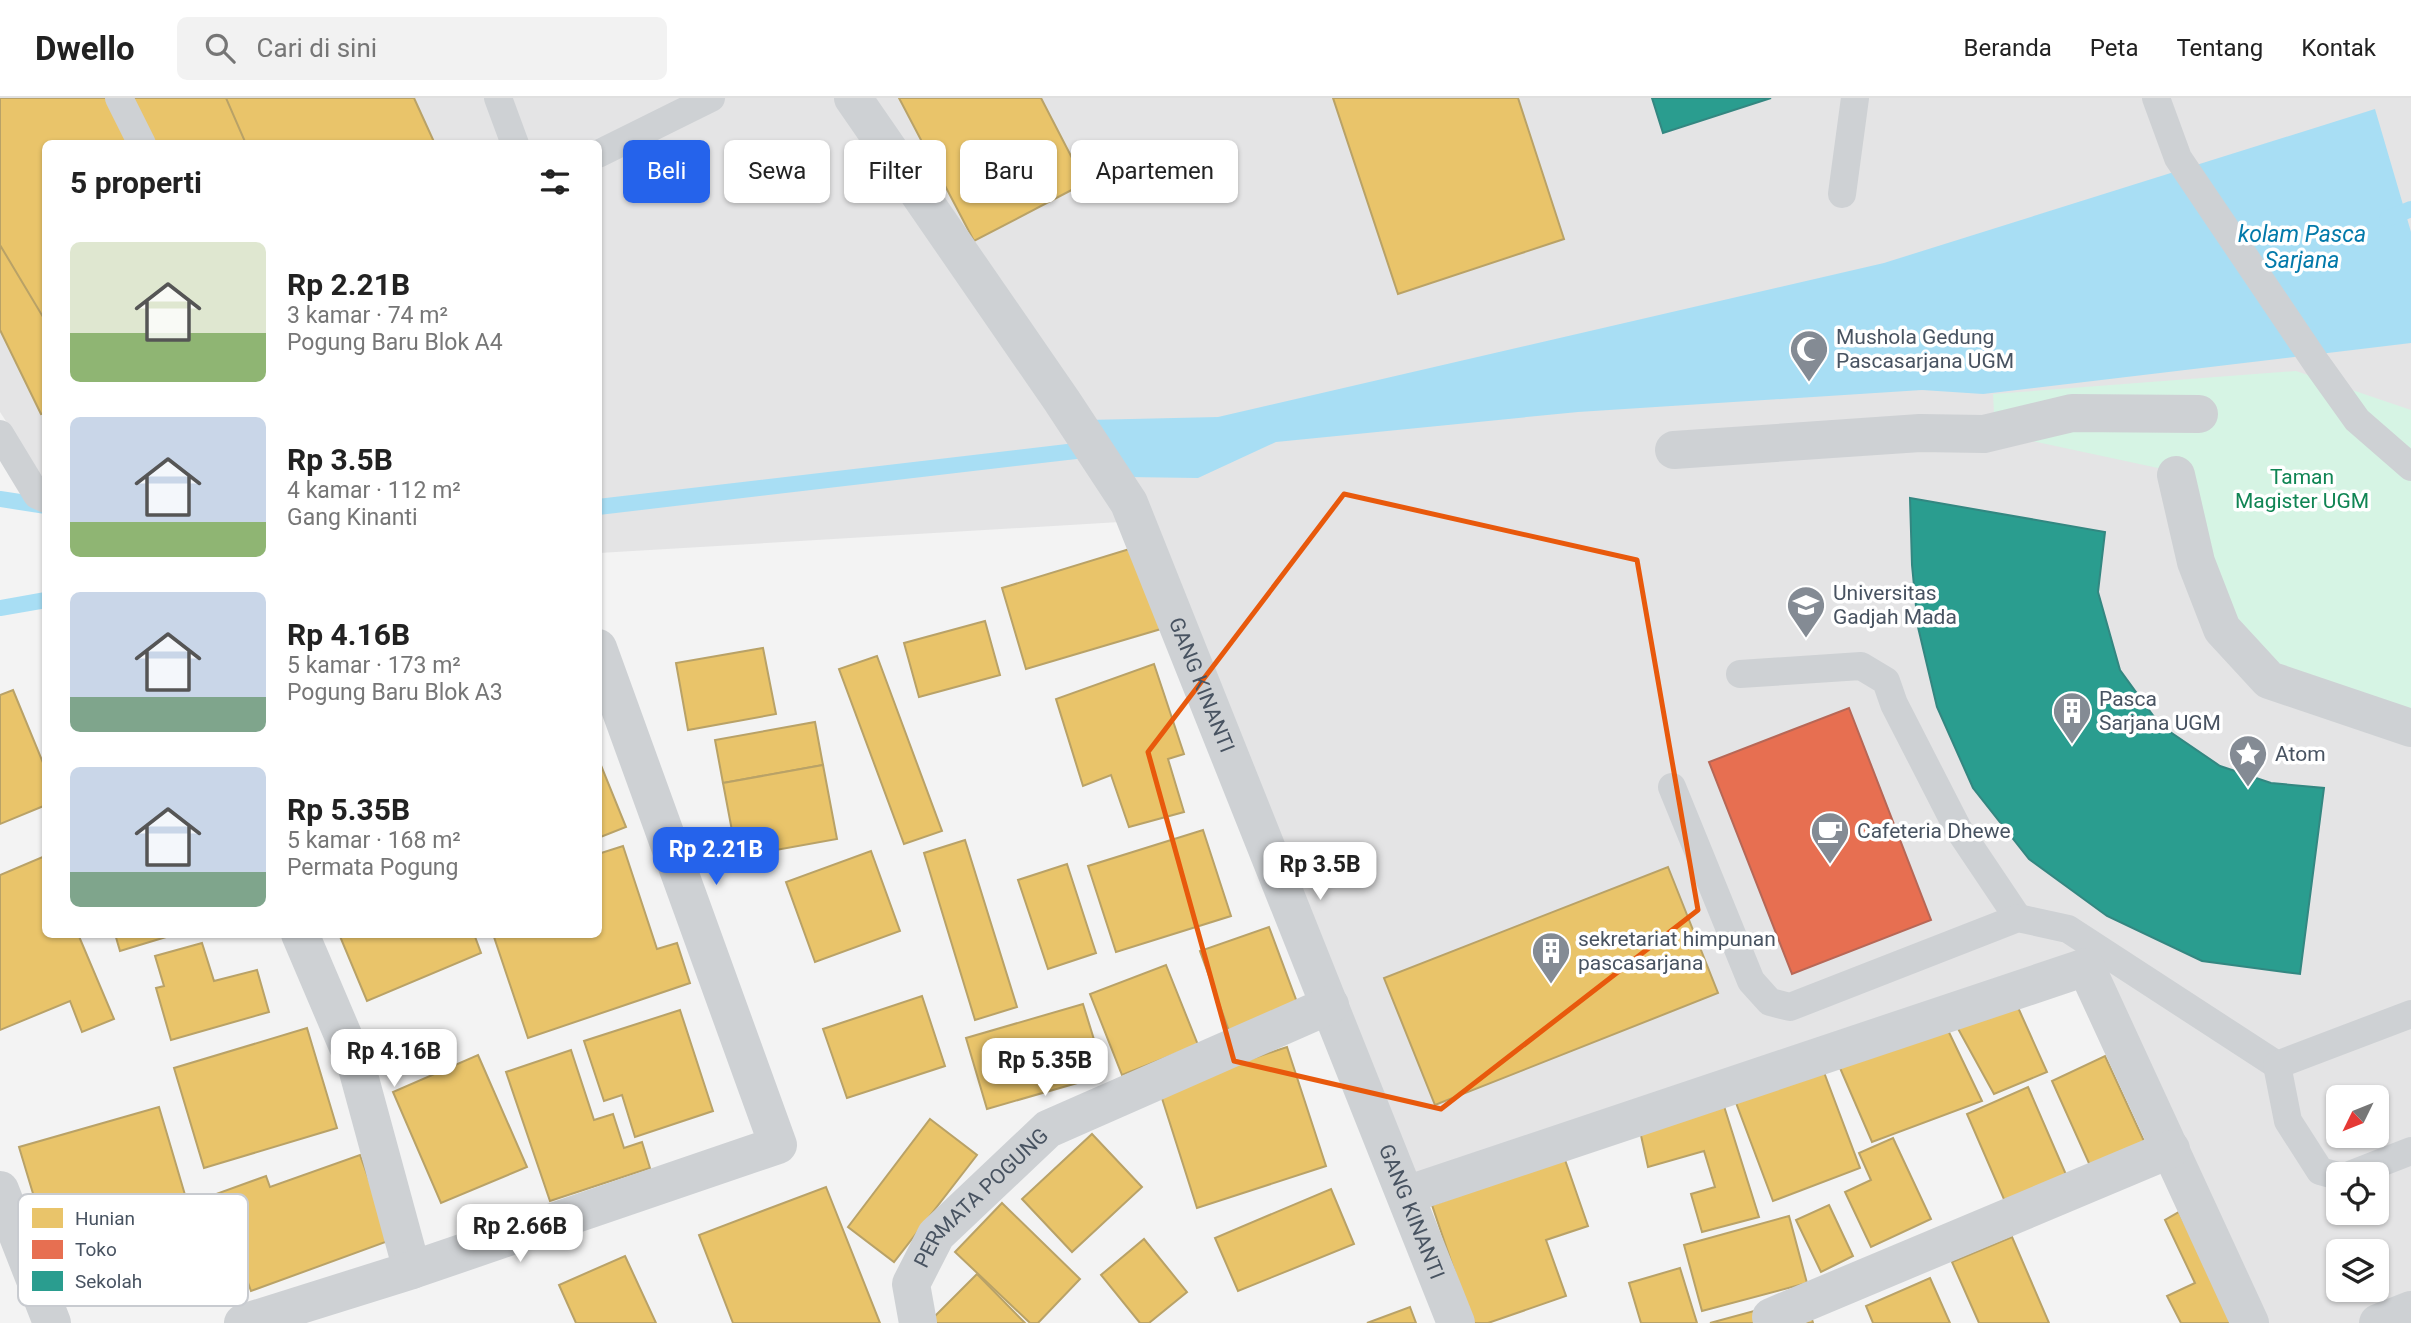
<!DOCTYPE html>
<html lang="id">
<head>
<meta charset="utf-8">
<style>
	:root { --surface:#fff; --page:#f2f2f2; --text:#222; --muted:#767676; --line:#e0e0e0; --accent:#2563eb }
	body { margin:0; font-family:Roboto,sans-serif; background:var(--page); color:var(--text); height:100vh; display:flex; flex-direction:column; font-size:26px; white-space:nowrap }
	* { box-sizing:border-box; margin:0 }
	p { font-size:23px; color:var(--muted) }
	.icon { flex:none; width:38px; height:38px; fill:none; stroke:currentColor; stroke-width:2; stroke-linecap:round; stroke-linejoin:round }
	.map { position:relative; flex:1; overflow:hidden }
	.panel { position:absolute; left:42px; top:42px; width:560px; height:798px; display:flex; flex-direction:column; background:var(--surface); border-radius:10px; box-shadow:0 2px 5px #0004 }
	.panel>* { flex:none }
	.hud { position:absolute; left:623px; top:42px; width:665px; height:63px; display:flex; gap:14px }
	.needle { width:46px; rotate:227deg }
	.controls { position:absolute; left:2326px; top:987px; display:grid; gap:14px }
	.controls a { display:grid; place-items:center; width:63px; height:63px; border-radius:10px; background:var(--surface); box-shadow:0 2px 5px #0004; font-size:35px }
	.price { position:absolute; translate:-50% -60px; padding:0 16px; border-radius:14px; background:#fff; color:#222; font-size:23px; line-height:46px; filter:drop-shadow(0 2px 4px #0008) }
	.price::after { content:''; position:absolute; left:50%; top:42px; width:21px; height:16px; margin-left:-10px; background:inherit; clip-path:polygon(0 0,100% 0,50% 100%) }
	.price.current { background:var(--accent); color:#fff }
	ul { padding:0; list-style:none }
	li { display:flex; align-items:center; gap:21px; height:175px; padding:0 28px }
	li span { display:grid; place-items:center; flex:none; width:196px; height:140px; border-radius:10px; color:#555 }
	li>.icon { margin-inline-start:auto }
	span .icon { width:84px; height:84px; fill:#fffc; stroke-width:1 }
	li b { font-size:30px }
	h2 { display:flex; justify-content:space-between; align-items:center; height:84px; padding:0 28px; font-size:30px }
	.chip { padding:0 24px; border-radius:10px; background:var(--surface); box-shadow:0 2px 5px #0004; font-size:24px; line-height:63px }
	.chip.current { background:var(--accent); color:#fff }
	header { display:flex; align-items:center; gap:42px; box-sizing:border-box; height:98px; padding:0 35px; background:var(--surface); border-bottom:2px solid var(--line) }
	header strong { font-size:33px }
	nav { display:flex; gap:38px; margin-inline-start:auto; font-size:24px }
	.search { width:490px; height:63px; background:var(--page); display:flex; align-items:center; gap:18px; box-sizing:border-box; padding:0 24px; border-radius:10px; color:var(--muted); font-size:26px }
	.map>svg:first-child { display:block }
	.education { fill:#e4e4e5; fill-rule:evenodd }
	.green { fill:#d6f4e4 }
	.water { fill:#a8def4 }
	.homes { fill:#e9c46a; stroke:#b9a267; stroke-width:2 }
	.shops { fill:#e76f51; stroke:#b76756; stroke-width:2 }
	.schools { fill:#2a9d8f; stroke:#338781; stroke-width:2 }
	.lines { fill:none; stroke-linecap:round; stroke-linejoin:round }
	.stream { stroke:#a8def4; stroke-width:16 }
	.lane { stroke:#ced1d4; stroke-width:28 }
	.street { stroke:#ced1d4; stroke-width:38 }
	.marked { fill:none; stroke:#e8590c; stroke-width:5; stroke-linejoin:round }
	.labels { text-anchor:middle; stroke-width:7; stroke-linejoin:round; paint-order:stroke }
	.poi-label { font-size:21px; fill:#485361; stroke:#fff; text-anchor:start }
	.park-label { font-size:21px; fill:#108554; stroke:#fff }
	.street-label { font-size:21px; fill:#485361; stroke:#fff }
	.water-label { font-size:23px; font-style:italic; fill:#037aaa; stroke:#fff }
	.key { fill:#fff; stroke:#c8cbd0; stroke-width:2 }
	.key-label { font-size:19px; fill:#485361 }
</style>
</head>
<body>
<header>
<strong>Dwello</strong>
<div class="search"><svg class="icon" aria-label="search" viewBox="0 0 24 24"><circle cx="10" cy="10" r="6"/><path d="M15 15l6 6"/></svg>Cari di sini</div>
<nav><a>Beranda</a><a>Peta</a><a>Tentang</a><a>Kontak</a></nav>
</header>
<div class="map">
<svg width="2411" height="1225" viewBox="0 0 2411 1225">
	<rect width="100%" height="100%" fill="#f3f3f3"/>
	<path class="education" d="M0,0h2411v1225h-170l-157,-349 -670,228 -261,-682 -554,33 -1,-409h-552l-1,337 -45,-69zM2338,999h38v39h-38zM2338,1076h38v39h-38zM2338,1153h38v39h-38z"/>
	<path class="green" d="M2296,273l115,39v311l-131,-42 -48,-51 -46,-154 -191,-41 -2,-39z"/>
	<path class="water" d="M2375,11l36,123v111l-428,51 -61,-4 -344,22 -302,30 -78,36 -72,-1 -39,-57 131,-3 666,-154z"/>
	<g class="homes">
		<path d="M0,0h103l25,46h-82v269l-5,1 -41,-84z"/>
		<path d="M0,0h386l23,46h-363v178l-46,-77z"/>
		<path d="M226,0h188l21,46h-189z"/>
		<path d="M899,0h142l44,85 -111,58z"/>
		<path d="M1333,0h185l46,141 -166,55z"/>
		<path d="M1136,449l25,82 -135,40 -24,-81z"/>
		<path d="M985,523l15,54 -81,22 -15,-54z"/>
		<path d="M763,550l13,66 -88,16 -12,-67z"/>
		<path d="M877,558l65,175 -38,13 -65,-175z"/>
		<path d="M1154,566l30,90 -16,5 16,53 -55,15 -18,-52 -28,11 -27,-87z"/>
		<path d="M13,592l33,80v35l-46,19v-129z"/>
		<path d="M815,624l8,43 -100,18 -8,-43z"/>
		<path d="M598,660l28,69 -28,11z"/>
		<path d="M823,667l14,74 -100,18 -14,-74z"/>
		<path d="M1203,732l28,86 -115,36 -28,-86z"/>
		<path d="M965,742l52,167 -42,13 -51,-167z"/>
		<path d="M623,748l34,103 20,-6 13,40 -162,55 -35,-104h105v-80z"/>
		<path d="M871,753l29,80 -85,31 -29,-80z"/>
		<path d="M45,758l1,78h32l36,85 -32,13 -12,-31 -70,29v-155z"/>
		<path d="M1067,766l29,89 -48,16 -30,-89z"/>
		<path d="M1668,769l50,126 -283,112 -51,-127z"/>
		<path d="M1269,829l29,78 -69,26 -29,-80z"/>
		<path d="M115,836h61l-56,17z"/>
		<path d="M339,836h135l7,19 -114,48z"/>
		<path d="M202,845l12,38 43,-11 12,42 -98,28 -15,-52 8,-2 -9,-30z"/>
		<path d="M1166,867l32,80 -76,30 -32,-81z"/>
		<path d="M922,898l23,70 -98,32 -24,-69z"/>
		<path d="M2016,905l31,69 -53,22 -38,-69z"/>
		<path d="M1083,906l22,71 -118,34 -21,-71z"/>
		<path d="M680,912l33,101 -78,26 -13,-42 -18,6 -20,-60z"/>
		<path d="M1945,926l37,77 -110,41 -35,-81z"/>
		<path d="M307,930l30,100 -133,40 -30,-100z"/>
		<path d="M1287,949l39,119 -129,42 -38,-119z"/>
		<path d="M571,952l23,70 19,-6 11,34 18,-6 8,26 -100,33 -44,-129z"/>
		<path d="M478,957l49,112 -86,36 -48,-111z"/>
		<path d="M2105,958l50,109 -54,25 -49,-109z"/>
		<path d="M1822,969l38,101 -87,33 -38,-101z"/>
		<path d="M2028,989l46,106 -61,27 -46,-106z"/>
		<path d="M1723,1005l36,114 -57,15 -11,-38 24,-7 -11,-36 -56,16 -8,-36z"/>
		<path d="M159,1009l45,152 -139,41 -46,-153z"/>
		<path d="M930,1021l47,36 -83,107 -46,-35z"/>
		<path d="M1092,1036l50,53 -70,65 -50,-53z"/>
		<path d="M1893,1040l38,81 -60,28 -26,-55 26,-12 -12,-27z"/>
		<path d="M360,1057l31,85 -140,51 -35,-97 50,-18 4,11z"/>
		<path d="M1564,1059l24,69 -42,14 20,56 -78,27h-16l-40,-118z"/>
		<path d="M826,1089l54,136h-147l-34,-88z"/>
		<path d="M1331,1091l23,55 -116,47 -23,-53z"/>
		<path d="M1002,1105l78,76 -42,44h-8l-75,-71z"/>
		<path d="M1829,1107l24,51 -32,16 -25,-52z"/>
		<path d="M2179,1114l55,111h-53l-14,-27 28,-13 -30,-63z"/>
		<path d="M1789,1118l18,67 -105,28 -18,-66z"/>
		<path d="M2012,1139l37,86h-70l-27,-61z"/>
		<path d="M1144,1141l43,53 -38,31h-9l-39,-48z"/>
		<path d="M625,1158l31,67h-80l-17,-38z"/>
		<path d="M1680,1170l17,55h-56l-12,-40z"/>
		<path d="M977,1176l48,49h-97z"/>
		<path d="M1930,1180l20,45h-77l-7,-17z"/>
		<path d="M1806,1199l7,26h-103z"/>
		<path d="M1410,1209l6,16h-49z"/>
	</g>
	<path class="shops" d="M1849,610l82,212 -139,54 -83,-212z"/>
	<g class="schools">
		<path d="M1652,0h119l-108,35z"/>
		<path d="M1910,400l195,34 -7,60 22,78 40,55 60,41 51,17 53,5 -24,186 -98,-13 -95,-45 -78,-57 -56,-71 -36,-81 -19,-80 -6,-62z"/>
	</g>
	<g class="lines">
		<g class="stream">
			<path d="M2387,121l24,-10"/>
			<path d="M0,401l46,7"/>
			<path d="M598,409l495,-58"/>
			<path d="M0,510l46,-8"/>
		</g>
		<g class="lane">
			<path d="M119,0l23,46"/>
			<path d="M498,0l17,46"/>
			<path d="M2156,0l22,60 139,206 40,56 54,47"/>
			<path d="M598,56l113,-56"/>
			<path d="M1842,96l13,-96"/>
			<path d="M0,336l37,61 9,4"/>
			<path d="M1740,576l121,-8 25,15 8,23 63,123 61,91"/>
			<path d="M1672,689l79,194 19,21 20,5 228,-89 50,11 209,136"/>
			<path d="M2352,1076l59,-23"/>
			<path d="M2338,1078l-18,-5 -32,-50 -11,-56 134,-51"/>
		</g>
		<g class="street">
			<path id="s1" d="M853,0l209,303 67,102 327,820"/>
			<path d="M1674,352l246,-17 64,1 88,-21 127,1"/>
			<path d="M2176,377l20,87 26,67 47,51 142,48"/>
			<path d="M300,836l57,134 55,202"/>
			<path d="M0,1092l52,133"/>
			<path d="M1406,1097l680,-228 164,356"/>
			<path d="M1771,1219l400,-168"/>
			<path d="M243,1225l169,-53 366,-125 -180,-497"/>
			<path id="s2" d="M918,1225l-7,-39 25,-49 112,-106 282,-124"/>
			<path d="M2378,1225l33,-13"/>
		</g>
	</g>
	<path class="marked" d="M1344,396l293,66 61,350 -257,199 -207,-48 -86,-309z"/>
	<defs>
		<g id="mosque-pin" transform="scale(2.0125)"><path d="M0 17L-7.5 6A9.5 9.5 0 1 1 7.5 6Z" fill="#848b94" stroke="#fff"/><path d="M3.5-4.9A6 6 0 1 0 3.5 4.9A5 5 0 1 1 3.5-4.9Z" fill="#fff"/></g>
		<g id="university-pin" transform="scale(2.0125)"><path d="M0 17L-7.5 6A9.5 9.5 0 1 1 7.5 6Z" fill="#848b94" stroke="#fff"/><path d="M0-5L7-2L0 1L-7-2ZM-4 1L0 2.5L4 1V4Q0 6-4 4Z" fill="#fff"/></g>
		<g id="building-pin" transform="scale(2.0125)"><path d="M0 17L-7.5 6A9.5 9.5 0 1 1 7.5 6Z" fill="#848b94" stroke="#fff"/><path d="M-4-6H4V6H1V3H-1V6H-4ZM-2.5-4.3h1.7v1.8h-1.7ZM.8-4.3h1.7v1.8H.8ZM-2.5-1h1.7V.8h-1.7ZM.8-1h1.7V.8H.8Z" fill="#fff"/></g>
		<g id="sight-pin" transform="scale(2.0125)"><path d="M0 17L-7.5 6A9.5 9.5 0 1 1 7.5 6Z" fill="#848b94" stroke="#fff"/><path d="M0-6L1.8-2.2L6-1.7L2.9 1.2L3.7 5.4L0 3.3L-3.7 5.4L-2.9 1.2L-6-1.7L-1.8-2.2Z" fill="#fff"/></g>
		<g id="cafe-pin" transform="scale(2.0125)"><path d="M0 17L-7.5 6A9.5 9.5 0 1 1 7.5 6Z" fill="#848b94" stroke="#fff"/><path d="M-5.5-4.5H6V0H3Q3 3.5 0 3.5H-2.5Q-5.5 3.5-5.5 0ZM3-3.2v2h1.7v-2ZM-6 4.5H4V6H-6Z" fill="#fff"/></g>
	</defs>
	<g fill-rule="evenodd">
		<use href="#mosque-pin" x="1809" y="251"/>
		<use href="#university-pin" x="1806" y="507"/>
		<use href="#building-pin" x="2072" y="613"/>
		<use href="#sight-pin" x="2248" y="656"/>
		<use href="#cafe-pin" x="1830" y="733"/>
		<use href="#building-pin" x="1551" y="853"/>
	</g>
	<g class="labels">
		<g class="poi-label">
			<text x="1836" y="246">Mushola Gedung<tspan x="1836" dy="24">Pascasarjana UGM</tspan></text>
			<text x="1833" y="502">Universitas<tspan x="1833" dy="24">Gadjah Mada</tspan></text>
			<text x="2099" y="608">Pasca<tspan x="2099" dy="24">Sarjana UGM</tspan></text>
			<text x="2275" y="663">Atom</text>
			<text x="1857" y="740">Cafeteria Dhewe</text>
			<text x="1578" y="848">sekretariat himpunan<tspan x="1578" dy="24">pascasarjana</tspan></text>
		</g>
		<g class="park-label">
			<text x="2302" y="386">Taman<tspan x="2302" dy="24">Magister UGM</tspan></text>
		</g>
		<g class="street-label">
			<text dy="7" stroke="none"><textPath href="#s1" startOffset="686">GANG KINANTI</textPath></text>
			<text dy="7" stroke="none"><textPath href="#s2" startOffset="152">PERMATA POGUNG</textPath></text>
			<text dy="7" stroke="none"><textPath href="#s1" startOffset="1253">GANG KINANTI</textPath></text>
		</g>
		<g class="water-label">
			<text x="2302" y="144">kolam Pasca<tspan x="2302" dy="26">Sarjana</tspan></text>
		</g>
	</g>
	<rect x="18" y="1096" width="230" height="112" rx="10" class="key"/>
	<rect x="32" y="1110" width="31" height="20" fill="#e9c46a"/>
	<rect x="32" y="1142" width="31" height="19" fill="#e76f51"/>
	<rect x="32" y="1173" width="31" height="20" fill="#2a9d8f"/>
	<g class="key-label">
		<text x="75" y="1127">Hunian</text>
		<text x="75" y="1158">Toko</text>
		<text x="75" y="1190">Sekolah</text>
	</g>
</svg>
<div class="controls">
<a><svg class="needle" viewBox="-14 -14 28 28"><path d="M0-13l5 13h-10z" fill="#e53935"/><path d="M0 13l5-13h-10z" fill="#767676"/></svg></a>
<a><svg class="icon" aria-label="locate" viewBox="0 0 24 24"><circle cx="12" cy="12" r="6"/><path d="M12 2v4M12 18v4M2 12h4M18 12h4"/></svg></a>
<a><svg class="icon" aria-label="layers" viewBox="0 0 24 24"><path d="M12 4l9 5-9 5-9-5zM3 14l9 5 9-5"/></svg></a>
</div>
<b class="price current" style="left:716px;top:789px">Rp 2.21B</b>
<b class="price" style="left:1320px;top:804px">Rp 3.5B</b>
<b class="price" style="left:394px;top:991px">Rp 4.16B</b>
<b class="price" style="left:1045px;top:1000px">Rp 5.35B</b>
<b class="price" style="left:520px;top:1166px">Rp 2.66B</b>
<div class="hud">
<a class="chip current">Beli</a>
<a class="chip">Sewa</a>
<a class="chip">Filter</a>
<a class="chip">Baru</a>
<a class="chip">Apartemen</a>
</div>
<section class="panel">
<h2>5 properti<svg class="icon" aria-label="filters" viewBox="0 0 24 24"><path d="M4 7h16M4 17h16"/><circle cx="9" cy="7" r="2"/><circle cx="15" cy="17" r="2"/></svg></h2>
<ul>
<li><span style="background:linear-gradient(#dfe7d0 65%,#8fb573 0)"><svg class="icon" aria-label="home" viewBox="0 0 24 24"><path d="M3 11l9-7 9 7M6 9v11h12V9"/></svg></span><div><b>Rp 2.21B</b><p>3 kamar · 74 m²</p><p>Pogung Baru Blok A4</p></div></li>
<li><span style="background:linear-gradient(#c9d6e8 75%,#8fb573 0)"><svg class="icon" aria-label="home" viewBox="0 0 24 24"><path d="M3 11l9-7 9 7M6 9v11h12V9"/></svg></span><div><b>Rp 3.5B</b><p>4 kamar · 112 m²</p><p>Gang Kinanti</p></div></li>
<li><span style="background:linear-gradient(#c9d6e8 75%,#7fa58c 0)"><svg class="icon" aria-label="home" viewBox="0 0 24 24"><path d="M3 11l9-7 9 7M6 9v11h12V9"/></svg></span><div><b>Rp 4.16B</b><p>5 kamar · 173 m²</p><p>Pogung Baru Blok A3</p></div></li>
<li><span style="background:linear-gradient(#c9d6e8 75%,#7fa58c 0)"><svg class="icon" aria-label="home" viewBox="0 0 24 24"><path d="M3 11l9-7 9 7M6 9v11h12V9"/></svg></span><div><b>Rp 5.35B</b><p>5 kamar · 168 m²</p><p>Permata Pogung</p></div></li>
</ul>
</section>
</div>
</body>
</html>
